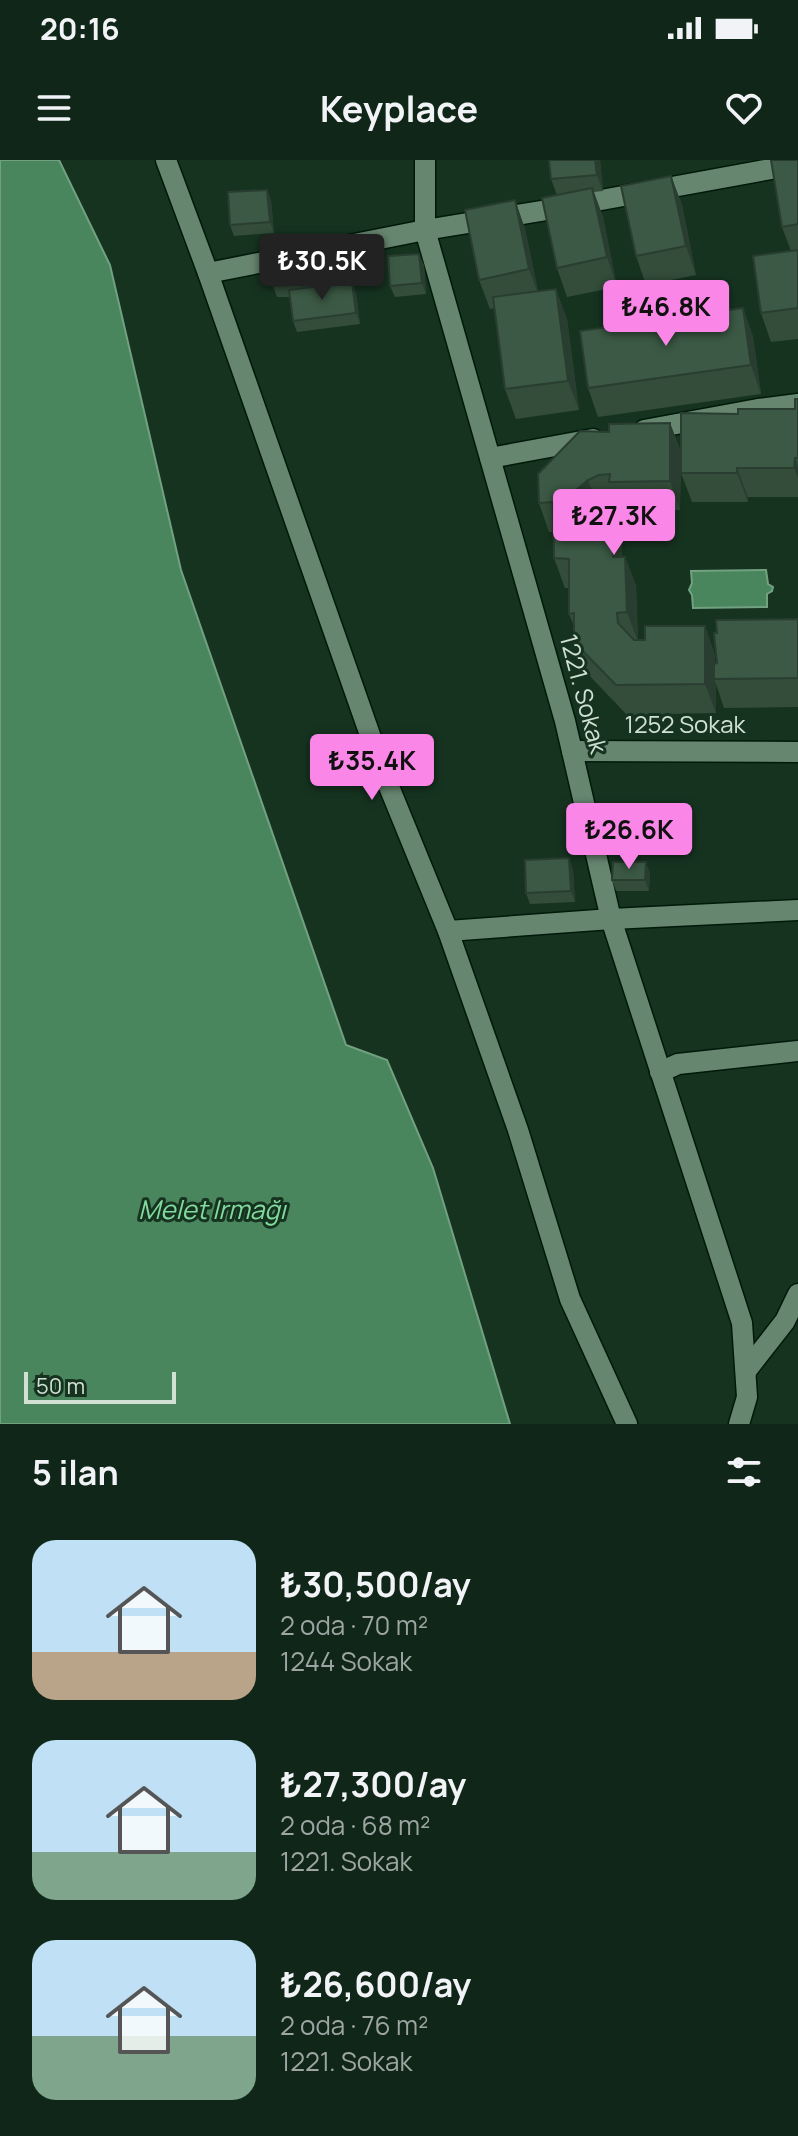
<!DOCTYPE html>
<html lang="tr">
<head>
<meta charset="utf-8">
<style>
	:root { --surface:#102618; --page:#1e3225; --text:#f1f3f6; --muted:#9ca5a2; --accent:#fa87e7 }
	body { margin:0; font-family:Manrope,sans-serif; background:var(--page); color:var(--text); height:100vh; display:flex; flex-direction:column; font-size:30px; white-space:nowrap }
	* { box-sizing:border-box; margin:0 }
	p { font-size:26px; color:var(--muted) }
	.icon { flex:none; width:44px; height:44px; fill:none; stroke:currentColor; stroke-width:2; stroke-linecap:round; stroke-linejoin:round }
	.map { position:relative; height:1264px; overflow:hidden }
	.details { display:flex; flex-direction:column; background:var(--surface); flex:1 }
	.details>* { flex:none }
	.scale { position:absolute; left:24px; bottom:20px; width:152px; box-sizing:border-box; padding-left:8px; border:4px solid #d0e1d4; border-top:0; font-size:22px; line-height:28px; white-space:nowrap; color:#d0e1d4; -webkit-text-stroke:6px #163320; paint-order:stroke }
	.price { position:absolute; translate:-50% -68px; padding:0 18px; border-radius:8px; background:var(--accent); color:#111; font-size:26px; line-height:52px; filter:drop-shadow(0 2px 4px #0008) }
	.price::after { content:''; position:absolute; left:50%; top:48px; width:24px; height:18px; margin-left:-12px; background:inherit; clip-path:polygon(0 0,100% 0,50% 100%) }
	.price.current { background:#222; color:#fff }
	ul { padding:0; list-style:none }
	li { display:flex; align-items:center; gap:24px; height:200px; padding:0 32px }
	li span { display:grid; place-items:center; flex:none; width:224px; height:160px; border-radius:24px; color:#555 }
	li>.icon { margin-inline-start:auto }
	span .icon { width:96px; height:96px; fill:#fffc; stroke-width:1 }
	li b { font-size:34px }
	h2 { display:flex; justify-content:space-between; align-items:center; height:96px; padding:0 32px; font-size:34px }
	.status { display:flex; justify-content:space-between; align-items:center; height:56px; padding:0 40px; background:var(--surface); direction:ltr }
	.status svg { height:22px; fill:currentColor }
	header { display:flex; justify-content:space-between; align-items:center; height:104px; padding:0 32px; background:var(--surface); font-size:36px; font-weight:700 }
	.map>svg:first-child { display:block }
	.water { fill:#49865e; stroke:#72a181; stroke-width:2 }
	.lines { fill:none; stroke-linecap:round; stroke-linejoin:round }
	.minor-casing { stroke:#001a09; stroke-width:23 }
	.minor { stroke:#678670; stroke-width:20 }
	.wall { fill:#334d3a }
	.shaded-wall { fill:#293e30 }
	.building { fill:#3b5944; stroke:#293e30; stroke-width:2 }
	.labels { text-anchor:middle; stroke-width:6; stroke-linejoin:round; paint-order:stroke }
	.street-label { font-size:24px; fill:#d0e1d4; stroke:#163320 }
	.water-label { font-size:26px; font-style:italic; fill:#82da9f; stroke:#163320 }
</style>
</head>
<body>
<div class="status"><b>20:16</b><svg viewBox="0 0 49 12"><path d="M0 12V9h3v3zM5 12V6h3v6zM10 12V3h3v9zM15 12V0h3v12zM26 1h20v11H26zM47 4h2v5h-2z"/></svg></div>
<header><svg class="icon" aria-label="menu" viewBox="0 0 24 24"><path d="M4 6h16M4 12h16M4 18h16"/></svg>Keyplace<svg class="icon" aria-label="heart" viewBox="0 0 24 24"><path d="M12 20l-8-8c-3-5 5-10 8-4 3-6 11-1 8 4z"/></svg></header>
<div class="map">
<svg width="798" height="1264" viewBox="0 0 798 1264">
	<rect width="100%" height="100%" fill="#163320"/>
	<g class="water">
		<path d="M0,0h59l51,105 71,305 165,475 41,15 46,108 77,256h-510z"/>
		<path d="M766,410l2,14 5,3 -1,4 -5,3v13l-74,1 -1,-13 -3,-5 3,-7 -1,-12z"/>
	</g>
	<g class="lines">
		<g class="minor-casing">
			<g id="minor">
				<path d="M166,0l42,113 175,499 65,159 70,199 52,169 57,125"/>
				<path d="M425,0v70l140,491 46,198 131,404 5,74 -8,27"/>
				<path d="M208,113l217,-43 116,-19 257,-47"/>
				<path d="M644,270l114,-21 40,-5"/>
				<path d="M490,298l103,-19"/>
				<path d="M572,591l226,1"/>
				<path d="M448,771l163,-12 187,-9"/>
				<path d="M660,912l18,-8 120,-13"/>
				<path d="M746,1211l39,-50 13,-27"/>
			</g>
		</g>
		<use href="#minor" class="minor"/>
	</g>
	<g class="wall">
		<path d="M600,0l3,31 -9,1 9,25 14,70 -50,10 -10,-29v-73l-6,-16z"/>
		<path d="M798,0v179l-27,3 -10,-29 30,-62 -9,-24z"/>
		<path d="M671,16l11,29 14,70 -50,10 -10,-29z"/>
		<path d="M267,30l4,11 3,32 -40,3 -4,-11z"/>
		<path d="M515,40l10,29 13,63 29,27 12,91 -63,9 -11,-30 -10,-81 -5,1 -11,-29z"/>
		<path d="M309,95l4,12 1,20 42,6 4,31 -63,8 -4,-11 -3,-24h-13l-4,-11z"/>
		<path d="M424,105l2,29 -31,3 -5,-11z"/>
		<path d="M743,148l10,29 8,57 -163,23 -10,-29z"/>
		<path d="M798,239v98h-50v5h-56l-11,-29 57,-59 57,-5z"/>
		<path d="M670,263l11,29 -1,58 -60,2 -3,-8h-5l9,26 1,27h3l11,29 2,54h7l60,-14 10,30v7l83,-44v88l-74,1 -8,-24v29l-89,2 -42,-44 -11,-29v-16l-5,-12v-26h-4l-11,-30v-26h-5l-10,-29 70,-71z"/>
		<path d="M573,710l2,32 -45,2 -4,-11z"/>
		<path d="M650,713l-1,18h-33l-4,-11z"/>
	</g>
	<g class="shaded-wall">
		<path d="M595,0h5l3,31 -6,-16z"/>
		<path d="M671,16l11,29 14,70 -10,-29z"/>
		<path d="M592,28l11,29 14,70 -10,-30z"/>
		<path d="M267,30l4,11 3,32 -4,-11z"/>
		<path d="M515,40l10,29 15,70 -11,-30z"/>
		<path d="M419,94l5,11 2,29 -4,-11z"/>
		<path d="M309,95l4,12 1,29 -4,-12z"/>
		<path d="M352,122l4,11 4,31 -4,-11z"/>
		<path d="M556,129l11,30 12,91 -11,-29z"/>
		<path d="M743,148l10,29 8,57 -10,-29z"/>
		<path d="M670,263l11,29 -1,58 -10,-29z"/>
		<path d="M795,298l3,9v11l-4,-10z"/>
		<path d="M737,308l11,29v5l-11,-29z"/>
		<path d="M588,320l11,30 -23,-8v-12z"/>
		<path d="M610,341l11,29 2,57 -10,-30z"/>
		<path d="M625,397l11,29 2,56 -11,-30z"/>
		<path d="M705,466l10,30 1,23h-2l2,5v29l-11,-29z"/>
		<path d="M569,698l4,12 2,32 -4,-11z"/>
		<path d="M646,702l4,11 -1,18 -4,-11z"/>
	</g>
	<g class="building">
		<path d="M549,0h46l2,15 -46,4z"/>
		<path d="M771,0h27v64l-16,3z"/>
		<path d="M671,16l15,70 -50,10 -15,-70z"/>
		<path d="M592,28l15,69 -50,11 -15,-70z"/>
		<path d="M267,30l3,32 -40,3 -2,-33z"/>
		<path d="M515,40l14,69 -50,11 -14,-70z"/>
		<path d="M798,90v58l-37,5 -8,-57z"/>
		<path d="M419,94l3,29 -32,3 -2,-30z"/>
		<path d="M309,95l1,29 -37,2 -1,-29z"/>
		<path d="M352,122l4,31 -63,8 -4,-31z"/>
		<path d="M556,129l12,92 -63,8 -12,-92z"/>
		<path d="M743,148l8,57 -163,23 -8,-57z"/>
		<path d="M795,239h3v59h-3l-1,10h-57v5h-56v-60l57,1v-5h57z"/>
		<path d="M670,263v58l-61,1 1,-8 -11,1 -11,5 -12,10v12l34,-1 3,56h12l2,55 -10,1 1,10 16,17h11v-14h60v58l-89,1 -42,-43v-29l-5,1v-55l-15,-1 -1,-56 -14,1 -1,-29 42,-43 29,1v-8z"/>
		<path d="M798,459v59l-84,1v-15l3,-1 -3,-30h3l-1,-13z"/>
		<path d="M569,698l2,33 -45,2 -1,-33z"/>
		<path d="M613,702h33l-1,18h-33z"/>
	</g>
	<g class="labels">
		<g class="street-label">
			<text transform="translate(583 534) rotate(75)" y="8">1221. Sokak</text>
			<text x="685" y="573">1252 Sokak</text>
		</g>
		<g class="water-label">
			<text x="212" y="1059">Melet Irmağı</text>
		</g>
	</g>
</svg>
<div class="scale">50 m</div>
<b class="price current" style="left:322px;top:142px">₺30.5K</b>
<b class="price" style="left:666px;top:188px">₺46.8K</b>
<b class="price" style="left:614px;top:397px">₺27.3K</b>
<b class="price" style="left:372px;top:642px">₺35.4K</b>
<b class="price" style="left:629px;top:711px">₺26.6K</b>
</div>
<section class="details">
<h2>5 ilan<svg class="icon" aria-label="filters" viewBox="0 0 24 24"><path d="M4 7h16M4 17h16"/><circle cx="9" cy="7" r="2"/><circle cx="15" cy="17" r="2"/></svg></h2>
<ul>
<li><span style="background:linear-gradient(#bfe0f5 70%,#b9a48a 0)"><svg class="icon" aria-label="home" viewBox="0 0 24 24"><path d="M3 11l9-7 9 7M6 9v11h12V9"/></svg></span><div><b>₺30,500/ay</b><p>2 oda · 70 m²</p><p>1244 Sokak</p></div></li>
<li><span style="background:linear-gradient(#bfe0f5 70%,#7fa58c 0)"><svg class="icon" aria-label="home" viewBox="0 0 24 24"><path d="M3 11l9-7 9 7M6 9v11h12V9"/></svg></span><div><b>₺27,300/ay</b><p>2 oda · 68 m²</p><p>1221. Sokak</p></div></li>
<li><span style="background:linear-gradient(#bfe0f5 60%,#7fa58c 0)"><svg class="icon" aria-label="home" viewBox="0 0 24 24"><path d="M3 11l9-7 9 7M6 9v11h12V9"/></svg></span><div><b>₺26,600/ay</b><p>2 oda · 76 m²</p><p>1221. Sokak</p></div></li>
</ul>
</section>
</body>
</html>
